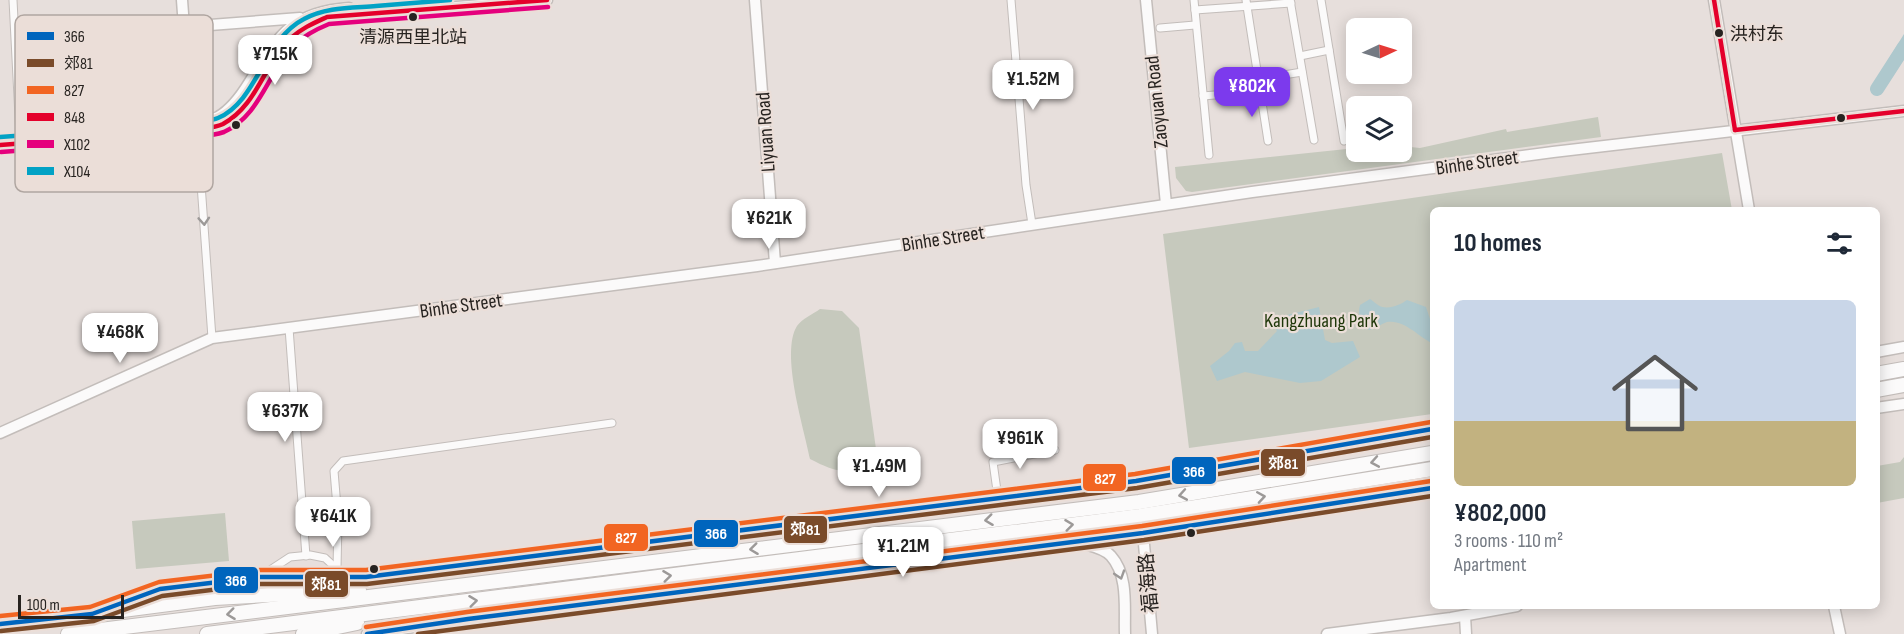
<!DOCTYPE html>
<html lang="en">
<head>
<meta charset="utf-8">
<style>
	:root { --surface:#fff; --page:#f6f6f7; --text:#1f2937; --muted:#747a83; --line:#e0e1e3; --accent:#7c3aed }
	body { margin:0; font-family:"Sofia Sans Condensed","Noto Sans SC",sans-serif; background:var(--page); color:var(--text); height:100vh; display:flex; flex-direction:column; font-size:22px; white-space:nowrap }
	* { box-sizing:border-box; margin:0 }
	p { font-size:20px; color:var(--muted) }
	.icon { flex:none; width:33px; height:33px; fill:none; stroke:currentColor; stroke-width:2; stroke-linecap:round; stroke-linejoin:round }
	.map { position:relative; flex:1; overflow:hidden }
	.sheet { position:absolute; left:1430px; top:207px; width:450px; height:402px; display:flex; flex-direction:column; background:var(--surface); border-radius:9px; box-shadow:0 3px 15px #0003 }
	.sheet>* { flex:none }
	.needle { width:39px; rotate:86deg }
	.buttons { position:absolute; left:1346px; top:18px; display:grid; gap:12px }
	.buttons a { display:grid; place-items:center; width:66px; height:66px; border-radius:9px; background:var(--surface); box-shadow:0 3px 15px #0003; font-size:30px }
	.scale { position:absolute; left:18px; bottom:15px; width:106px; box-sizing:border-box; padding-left:6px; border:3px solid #272320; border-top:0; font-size:16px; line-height:21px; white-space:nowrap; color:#272320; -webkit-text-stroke:4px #ebded8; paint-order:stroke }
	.price { position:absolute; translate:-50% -51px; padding:0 14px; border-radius:12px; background:#fff; color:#222; font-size:20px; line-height:39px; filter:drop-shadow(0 2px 3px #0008) }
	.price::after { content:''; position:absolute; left:50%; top:36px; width:18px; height:14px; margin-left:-9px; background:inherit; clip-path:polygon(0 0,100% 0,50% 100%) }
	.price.active { background:var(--accent); color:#fff }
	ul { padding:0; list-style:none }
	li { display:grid; align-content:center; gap:12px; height:318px; padding:0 24px }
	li+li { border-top:2px solid var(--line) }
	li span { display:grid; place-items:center; height:186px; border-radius:9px; color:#555 }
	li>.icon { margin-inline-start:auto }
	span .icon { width:108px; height:108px; fill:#fffc; stroke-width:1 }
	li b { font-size:26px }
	h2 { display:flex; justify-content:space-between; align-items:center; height:72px; padding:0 24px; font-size:26px }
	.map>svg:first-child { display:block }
	.green { fill:#c6c9bd }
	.water { fill:#aec8cd }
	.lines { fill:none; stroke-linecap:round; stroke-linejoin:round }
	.river { stroke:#aec8cd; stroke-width:14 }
	.street-casing { stroke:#c3bdba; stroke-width:9 }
	.secondary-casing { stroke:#c3bdba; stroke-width:13 }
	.highway-casing { stroke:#c3bdba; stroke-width:16 }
	.street { stroke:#fbfafa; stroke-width:7 }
	.secondary { stroke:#fbfafa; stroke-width:10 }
	.highway { stroke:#fbfafa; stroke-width:14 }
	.bus-1-casing { stroke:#ebded8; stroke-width:9 }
	.bus-2-casing { stroke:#ebded8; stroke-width:9 }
	.bus-3-casing { stroke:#ebded8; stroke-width:9 }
	.bus-4-casing { stroke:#ebded8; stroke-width:9 }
	.bus-5-casing { stroke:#ebded8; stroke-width:9 }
	.bus-6-casing { stroke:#ebded8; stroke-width:9 }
	.bus-1 { stroke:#0065bd; stroke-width:4.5 }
	.bus-2 { stroke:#7a4b2a; stroke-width:4.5 }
	.bus-3 { stroke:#f26522; stroke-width:4.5 }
	.bus-4 { stroke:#e4002b; stroke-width:4.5 }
	.bus-5 { stroke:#e5007d; stroke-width:4.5 }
	.bus-6 { stroke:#02a2c5; stroke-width:4.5 }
	.oneway { stroke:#9c9998 }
	.bus-dot { fill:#272320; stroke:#ebded8; stroke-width:2 }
	.labels { text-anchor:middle; stroke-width:4.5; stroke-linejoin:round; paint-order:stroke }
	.bus-label { font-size:18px; fill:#272320; stroke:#ebded8; text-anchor:start }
	.street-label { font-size:20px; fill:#272320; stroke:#ebded8 }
	.park-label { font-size:20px; fill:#1e3608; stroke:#ebded8 }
	.key { fill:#ebded8; stroke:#b0a6a1; stroke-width:1.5 }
	.key-label { font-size:16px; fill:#272320 }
	.line-badge { stroke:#ebded8; stroke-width:2 }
	.badge-label { font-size:16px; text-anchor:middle; font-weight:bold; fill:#fff }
</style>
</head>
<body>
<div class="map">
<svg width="1904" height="634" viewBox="0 0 1904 634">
	<rect width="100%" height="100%" fill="#e7dfdc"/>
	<g class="green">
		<path d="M1598,117l3,20 -409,55 -6,-1 -10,-13 -1,-11 181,-19v4h45v-6l19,2 86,-19 1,3z"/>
		<path d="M1722,153l10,57h-300v204l-243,34 -26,-214z"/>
		<path d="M820,309l22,2 17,17 17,121c-26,26 -33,27 -66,10 -6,-31 -30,-106 -13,-133 5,-7 16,-12 23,-17z"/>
		<path d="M1904,457v41l-27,5v-37l23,-4z"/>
		<path d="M225,513l4,48 -93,8 -4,-48z"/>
	</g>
	<g class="water">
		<path d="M1904,34v25l-17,26 -13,-2z"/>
		<path d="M1370,299c3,2 5,4 8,6 9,6 22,0 29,-5l19,7 6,18v18c-13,-6 -28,-24 -45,-21 -7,2 -11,7 -18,8 -8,-8 -12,-14 -9,-25z"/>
		<path d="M1319,307l6,33 7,3 21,-2 7,16 -39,24 -21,2 -55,-11 -28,9 -7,-15 19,-15 6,-8 7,-1 3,9h13l19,-20 -3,-4 -7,-4 8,-5z"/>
	</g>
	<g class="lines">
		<path class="river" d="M1877,89l27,-42"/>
		<g class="street-casing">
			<g id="street">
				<path d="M13,0l7,136"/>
				<path d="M1011,0l15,185 6,39"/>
				<path d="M1194,0l15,155"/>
				<path d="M1246,0l22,141"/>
				<path d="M1290,0l24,140"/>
				<path d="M1321,0l23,141"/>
				<path d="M1195,10l96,-7"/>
				<path d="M1160,28l35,-3"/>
				<path d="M1300,56l29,-6"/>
				<path d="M1259,79l43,-7"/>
				<path d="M1203,96l57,-5"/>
				<path d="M194,127l4,15 14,196"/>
				<path d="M289,328l17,228"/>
				<path d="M998,498l-5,-36 62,-12"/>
				<path d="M337,569l1,-50 -4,-48 9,-10 269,-38"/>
				<path d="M261,576l29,-19 20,-2 15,3 13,12"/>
			</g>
		</g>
		<g class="secondary-casing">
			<g id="secondary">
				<path d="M182,0l9,123"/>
				<path d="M755,0l20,263"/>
				<path d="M1146,0l20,204"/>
				<path d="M1714,0l35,210"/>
				<path d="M415,2l27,-2"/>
				<path d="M184,27l116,-9"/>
				<path d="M81,131c29,-2 59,-4 88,-6 15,-2 35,-1 49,-8 14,-8 23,-21 31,-34 29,-46 41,-71 100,-75"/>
				<path d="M0,145l196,-15c9,-2 19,-2 27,-6 47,-24 41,-89 104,-107l220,-17"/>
				<path d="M1876,352l28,-5"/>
				<path d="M1876,408l28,-4"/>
				<path d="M0,433l212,-95 545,-72 495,-74 301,-40 351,-41"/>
				<path d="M1143,533l9,101"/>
				<path d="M1081,543c10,3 23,5 30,13 18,20 13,53 14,78"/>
				<path d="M1834,606l6,28"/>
				<path d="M1465,616l1,18"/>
				<path d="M0,624l92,-10 68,-25 100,-12h106l770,-96 296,-52"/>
				<path d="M367,634l101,-15 675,-86 289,-45"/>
				<path d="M1327,634l124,-16 66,-12"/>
			</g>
		</g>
		<g class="highway-casing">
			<g id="highway">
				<path d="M1876,374l28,-5"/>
				<path d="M1876,390l28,-5"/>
				<path d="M92,614l123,-16 144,-8"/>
				<path d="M68,634l1071,-132 293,-49"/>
				<path d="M207,634l933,-118 292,-47"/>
				<path d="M303,634l54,-11"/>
			</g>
		</g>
		<use href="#street" class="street"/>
		<use href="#secondary" class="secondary"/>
		<use href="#highway" class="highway"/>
		<g class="bus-1-casing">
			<g id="bus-1">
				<path d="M0,624l92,-10 68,-25 100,-12h106l770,-96 296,-52"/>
				<path d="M367,634l101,-15 675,-86 289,-45"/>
			</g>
		</g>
		<g class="bus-2-casing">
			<g id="bus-2">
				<path d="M1,631l93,-10 68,-25 98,-12h107l770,-96 295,-51"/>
				<path d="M418,634l726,-94 288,-44"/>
			</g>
		</g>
		<g class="bus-3-casing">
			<g id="bus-3">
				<path d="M0,616l90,-9 69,-25 101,-12h106l769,-96 296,-52"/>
				<path d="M366,627l101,-15 675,-86 289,-45"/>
			</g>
		</g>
		<g class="bus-4-casing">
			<g id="bus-4">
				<path d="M1714,0l21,130"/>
				<path d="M1735,130l169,-19"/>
				<path d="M0,145l196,-15c9,-2 19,-2 27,-6 35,-19 41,-61 68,-86 11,-10 23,-15 36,-21l220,-17"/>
			</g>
		</g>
		<g class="bus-5-casing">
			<path id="bus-5" d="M1,152l196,-15c9,-1 18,-2 27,-5 38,-17 44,-63 73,-89 9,-9 20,-14 32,-19l219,-17"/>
		</g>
		<g class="bus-6-casing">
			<path id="bus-6" d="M0,137l195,-14c7,-2 16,-2 23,-5 40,-17 45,-78 86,-99 22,-12 47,-11 72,-13 25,-2 49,-4 74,-6"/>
		</g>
		<use href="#bus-1" class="bus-1"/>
		<use href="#bus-2" class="bus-2"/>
		<use href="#bus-3" class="bus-3"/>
		<use href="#bus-4" class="bus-4"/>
		<use href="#bus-5" class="bus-5"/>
		<use href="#bus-6" class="bus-6"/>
	</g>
	<defs><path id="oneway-chevron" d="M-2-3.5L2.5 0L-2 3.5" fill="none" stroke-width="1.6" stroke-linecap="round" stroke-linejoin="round" transform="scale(1.5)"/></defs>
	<g class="oneway">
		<use href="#oneway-chevron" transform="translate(204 221) rotate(86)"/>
		<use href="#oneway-chevron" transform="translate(1375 462) rotate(170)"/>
		<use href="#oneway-chevron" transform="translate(1183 495) rotate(170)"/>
		<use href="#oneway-chevron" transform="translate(1261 497) rotate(-9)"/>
		<use href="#oneway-chevron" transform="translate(989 520) rotate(173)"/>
		<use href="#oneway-chevron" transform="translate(1069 525) rotate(-7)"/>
		<use href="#oneway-chevron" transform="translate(754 549) rotate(173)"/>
		<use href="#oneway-chevron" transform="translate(1120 575) rotate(72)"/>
		<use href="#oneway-chevron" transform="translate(667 576) rotate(-7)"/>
		<use href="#oneway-chevron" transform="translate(473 601) rotate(-7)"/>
		<use href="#oneway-chevron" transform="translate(231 614) rotate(173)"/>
	</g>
	<g class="bus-dot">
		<circle cx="413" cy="17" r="5"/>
		<circle cx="1719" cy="33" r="5"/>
		<circle cx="1841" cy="118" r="5"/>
		<circle cx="236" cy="125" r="5"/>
		<circle cx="1191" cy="533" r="5"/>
		<circle cx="374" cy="569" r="5"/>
	</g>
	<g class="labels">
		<g class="bus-label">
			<text x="1730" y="40">洪村东</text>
			<text x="413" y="43" text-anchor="middle">清源西里北站</text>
		</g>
		<g class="street-label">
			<text transform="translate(1156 102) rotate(-96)" y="7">Zaoyuan Road</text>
			<text transform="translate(765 132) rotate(-94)" y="7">Liyuan Road</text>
			<text transform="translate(1477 162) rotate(-8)" y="7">Binhe Street</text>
			<text transform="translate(943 238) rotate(-9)" y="7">Binhe Street</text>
			<text transform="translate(461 305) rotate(-8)" y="7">Binhe Street</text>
			<text transform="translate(1148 583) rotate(-95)" y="7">福海路</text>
		</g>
		<g class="park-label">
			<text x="1321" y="327">Kangzhuang Park</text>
		</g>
	</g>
	<rect x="15" y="15" width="198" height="177" rx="9" class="key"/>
	<rect x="27" y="32" width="27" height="8" fill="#0065bd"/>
	<rect x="27" y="59" width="27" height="8" fill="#7a4b2a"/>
	<rect x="27" y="86" width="27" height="8" fill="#f26522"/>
	<rect x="27" y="113" width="27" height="8" fill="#e4002b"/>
	<rect x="27" y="140" width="27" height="8" fill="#e5007d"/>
	<rect x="27" y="167" width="27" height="8" fill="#02a2c5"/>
	<g class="key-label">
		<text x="64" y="42">366</text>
		<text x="64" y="69">郊81</text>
		<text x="64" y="96">827</text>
		<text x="64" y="123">848</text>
		<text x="64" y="150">X102</text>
		<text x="64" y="177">X104</text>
	</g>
	<g class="line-badge">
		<rect x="1260" y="448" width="46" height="29" rx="6" fill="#7a4b2a"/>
		<rect x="1171" y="456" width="46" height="29" rx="6" fill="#0065bd"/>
		<rect x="1082" y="463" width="45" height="29" rx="6" fill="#f26522"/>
		<rect x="783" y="515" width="45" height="29" rx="6" fill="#7a4b2a"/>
		<rect x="693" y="519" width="46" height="29" rx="6" fill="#0065bd"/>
		<rect x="603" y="523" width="46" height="29" rx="6" fill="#f26522"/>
		<rect x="213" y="566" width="46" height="28" rx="6" fill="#0065bd"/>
		<rect x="304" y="570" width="45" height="28" rx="6" fill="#7a4b2a"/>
	</g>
	<g class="badge-label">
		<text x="1283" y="469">郊81</text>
		<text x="1194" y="477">366</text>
		<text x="1105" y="484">827</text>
		<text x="805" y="535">郊81</text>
		<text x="716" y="539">366</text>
		<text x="626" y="543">827</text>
		<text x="236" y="586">366</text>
		<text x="326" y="590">郊81</text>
	</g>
</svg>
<div class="buttons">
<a><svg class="needle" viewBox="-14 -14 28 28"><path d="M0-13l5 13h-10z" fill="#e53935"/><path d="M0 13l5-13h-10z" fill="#747a83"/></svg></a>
<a><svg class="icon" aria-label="layers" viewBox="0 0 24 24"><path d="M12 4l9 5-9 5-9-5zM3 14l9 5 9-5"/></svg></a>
</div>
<div class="scale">100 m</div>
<b class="price" style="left:275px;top:86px">¥715K</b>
<b class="price" style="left:1033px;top:111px">¥1.52M</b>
<b class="price active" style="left:1252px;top:118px">¥802K</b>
<b class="price" style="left:769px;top:250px">¥621K</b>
<b class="price" style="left:120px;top:364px">¥468K</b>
<b class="price" style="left:285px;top:443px">¥637K</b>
<b class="price" style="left:1020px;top:470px">¥961K</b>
<b class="price" style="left:879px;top:498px">¥1.49M</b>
<b class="price" style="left:333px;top:548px">¥641K</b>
<b class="price" style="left:903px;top:578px">¥1.21M</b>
<section class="sheet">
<h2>10 homes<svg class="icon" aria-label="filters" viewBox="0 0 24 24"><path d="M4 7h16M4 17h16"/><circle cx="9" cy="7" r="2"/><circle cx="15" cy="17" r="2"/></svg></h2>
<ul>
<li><span style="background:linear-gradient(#c9d6e8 65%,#c2b280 0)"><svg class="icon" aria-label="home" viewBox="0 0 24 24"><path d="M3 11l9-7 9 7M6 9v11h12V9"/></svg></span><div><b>¥802,000</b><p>3 rooms · 110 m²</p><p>Apartment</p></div></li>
</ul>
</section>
</div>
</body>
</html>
